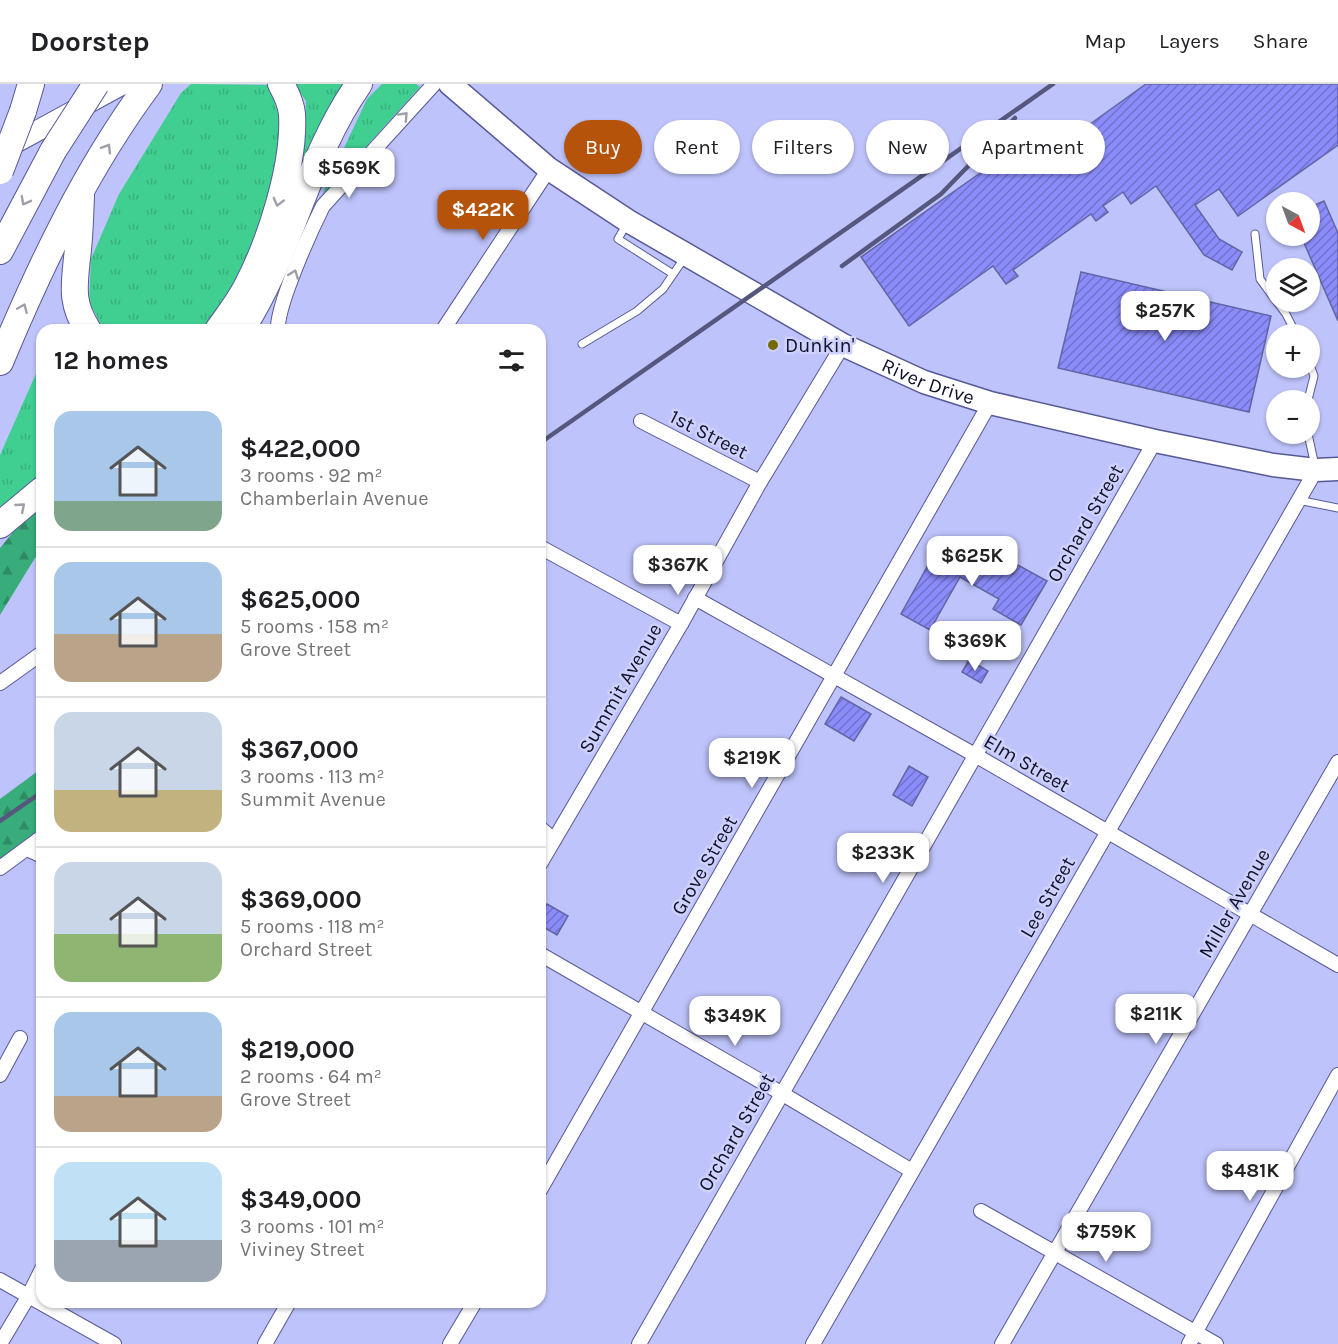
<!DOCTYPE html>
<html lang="en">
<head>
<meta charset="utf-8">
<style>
	:root { --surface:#fff; --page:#f2f2f2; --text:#202124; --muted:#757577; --line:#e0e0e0; --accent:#b45309 }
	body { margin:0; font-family:Karla,sans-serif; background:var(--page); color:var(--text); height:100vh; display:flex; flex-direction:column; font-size:22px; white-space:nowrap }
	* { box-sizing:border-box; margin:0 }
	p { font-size:20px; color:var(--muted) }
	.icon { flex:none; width:33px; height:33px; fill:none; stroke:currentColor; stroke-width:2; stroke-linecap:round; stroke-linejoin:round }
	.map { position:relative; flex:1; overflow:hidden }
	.panel { position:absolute; left:36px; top:240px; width:510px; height:984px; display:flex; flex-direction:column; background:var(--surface); border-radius:18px; box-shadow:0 2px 4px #0004 }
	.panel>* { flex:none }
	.banner { position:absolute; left:564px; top:36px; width:570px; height:54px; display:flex; gap:12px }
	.needle { width:39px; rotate:139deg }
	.fabs { position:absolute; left:1266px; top:108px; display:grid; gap:12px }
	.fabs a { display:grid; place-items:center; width:54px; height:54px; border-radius:50%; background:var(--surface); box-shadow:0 2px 4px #0004; font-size:30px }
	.price { position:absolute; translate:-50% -51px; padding:0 14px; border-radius:12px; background:#fff; color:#222; font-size:20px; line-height:39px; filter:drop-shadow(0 2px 3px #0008) }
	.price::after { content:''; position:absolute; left:50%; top:36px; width:18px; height:14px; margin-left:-9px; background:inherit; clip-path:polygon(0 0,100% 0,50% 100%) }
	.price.active { background:var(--accent); color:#fff }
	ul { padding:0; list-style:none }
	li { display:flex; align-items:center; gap:18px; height:150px; padding:0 18px }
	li+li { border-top:2px solid var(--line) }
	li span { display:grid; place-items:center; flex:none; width:168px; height:120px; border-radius:18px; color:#555 }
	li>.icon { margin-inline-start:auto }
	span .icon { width:72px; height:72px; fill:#fffc; stroke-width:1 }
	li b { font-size:26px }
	h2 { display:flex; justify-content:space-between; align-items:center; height:72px; padding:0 18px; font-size:26px }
	.tag { padding:0 21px; border-radius:27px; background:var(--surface); box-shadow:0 2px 4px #0004; font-size:21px; line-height:54px }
	.tag.active { background:var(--accent); color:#fff }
	header { display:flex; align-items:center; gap:36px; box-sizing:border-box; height:84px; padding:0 30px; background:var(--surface); border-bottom:2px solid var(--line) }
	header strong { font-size:28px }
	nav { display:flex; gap:33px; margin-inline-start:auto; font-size:21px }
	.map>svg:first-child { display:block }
	.grass { fill:url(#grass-tufts) }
	.forest { fill:url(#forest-firs) }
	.building { fill:url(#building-hatch); stroke:#6265a4; stroke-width:1.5 }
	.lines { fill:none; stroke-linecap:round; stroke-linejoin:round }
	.service-casing { stroke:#575997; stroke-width:9 }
	.minor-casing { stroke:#575997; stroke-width:16 }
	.secondary-casing { stroke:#575997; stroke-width:22 }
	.primary-casing { stroke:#575997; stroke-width:25 }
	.motorway-casing { stroke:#575997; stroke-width:28 }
	.service { stroke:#fff; stroke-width:7 }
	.minor { stroke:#fff; stroke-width:14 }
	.secondary { stroke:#fff; stroke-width:20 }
	.primary { stroke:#fff; stroke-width:22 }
	.motorway { stroke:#fff; stroke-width:26 }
	.rail { stroke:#55577c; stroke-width:4.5 }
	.motorway-bridge-casing { stroke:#575997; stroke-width:28; stroke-linecap:butt }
	.motorway-bridge { stroke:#fff; stroke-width:26 }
	.oneway { stroke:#9f9fa9 }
	.poi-dot { fill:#766900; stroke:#cdd1fc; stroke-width:2 }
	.labels { text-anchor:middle; stroke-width:5; stroke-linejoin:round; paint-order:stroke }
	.poi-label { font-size:20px; fill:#101028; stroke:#cdd1fc; text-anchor:start }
	.street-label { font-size:20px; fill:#101028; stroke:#cdd1fc }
</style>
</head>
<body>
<header>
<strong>Doorstep</strong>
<nav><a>Map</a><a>Layers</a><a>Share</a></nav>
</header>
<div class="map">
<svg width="1338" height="1260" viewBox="0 0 1338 1260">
	<defs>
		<pattern id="grass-tufts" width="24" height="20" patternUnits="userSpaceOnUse" patternTransform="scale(1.5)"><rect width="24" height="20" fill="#40ce91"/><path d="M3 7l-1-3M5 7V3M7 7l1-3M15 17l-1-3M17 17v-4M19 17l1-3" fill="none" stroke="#37b07d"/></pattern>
		<pattern id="forest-firs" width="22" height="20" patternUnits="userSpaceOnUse" patternTransform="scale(1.5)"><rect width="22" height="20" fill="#38ac7a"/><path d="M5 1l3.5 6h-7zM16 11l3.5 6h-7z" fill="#2e8b64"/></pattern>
		<pattern id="building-hatch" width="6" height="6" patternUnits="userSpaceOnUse" patternTransform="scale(1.5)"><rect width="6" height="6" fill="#8b8cfa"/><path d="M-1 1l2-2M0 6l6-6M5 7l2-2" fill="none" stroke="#7071ca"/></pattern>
	</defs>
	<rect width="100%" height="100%" fill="#bec3fb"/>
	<g class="grass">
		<path d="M191,0l78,1 12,38 -9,74 -24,70 -40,63h-104l-15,-28 2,-43 28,-65 62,-101z"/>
		<path d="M294,0h56l-47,89 3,-72z"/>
		<path d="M382,0h34l4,3 -98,108 45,-96z"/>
		<path d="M42,276v123l-42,33v-61z"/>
	</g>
	<g class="forest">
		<path d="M42,421v48l-7,5 -35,57v-67l27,-33z"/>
		<path d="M42,684v78l-42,28v-75z"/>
	</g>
	<g class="building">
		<path d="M1146,0h192v61l-100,71 -19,-27 -24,16 24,34 23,13 -10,18 -28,-15 -48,-69 -25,18 -8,-12 -20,14 5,6 -12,9 -5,-7 -78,56 5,6 -12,8 -13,-18 -84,60 -48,-69 159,-112 13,20z"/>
		<path d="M1324,117l14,32v88l-37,-85h9v-29z"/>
		<path d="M1081,188l190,44 -22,96 -191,-44z"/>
		<path d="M947,458l40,23 2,-4 24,13 5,-9 29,16 -26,44 -28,-16 6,-10 -39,-22 -30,53 -29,-16 26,-47 4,2z"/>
		<path d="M950,549l13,7 -8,14 -12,-7z"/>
		<path d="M969,576l19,11 -7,12 -19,-11z"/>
		<path d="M841,613l30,17 -17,27 -29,-17z"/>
		<path d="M909,682l19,11 -16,29 -19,-11z"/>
		<path d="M547,820l21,12 -11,19 -17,-10v-10z"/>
	</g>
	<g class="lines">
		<g class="service-casing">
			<g id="service">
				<path d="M626,141l-8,14 55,35"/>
				<path d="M1255,150l5,45 16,22"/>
				<path d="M1277,218l9,12 10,20"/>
				<path d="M582,260l55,-33 26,-22 22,-32"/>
				<path d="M1308,316l6,-24 -4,-11"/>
				<path d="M1308,350l7,32"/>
				<path d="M1298,416l40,8"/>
			</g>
		</g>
		<g class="minor-casing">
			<g id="minor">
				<path d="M278,246c-2,-23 33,-100 45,-124l111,-122"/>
				<path d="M443,246l106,-161"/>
				<path d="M641,337l119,61"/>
				<path d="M540,463l141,77"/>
				<path d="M695,514l280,157 363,210"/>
				<path d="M0,599l42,-30"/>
				<path d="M540,744l14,12"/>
				<path d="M27,765l15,7"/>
				<path d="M540,780l141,-240 79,-142 83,-137"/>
				<path d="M0,784l42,-31"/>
				<path d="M540,870l241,139 131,78"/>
				<path d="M0,991l20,-37"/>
				<path d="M540,1106l450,-787"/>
				<path d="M981,1127l235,133"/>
				<path d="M0,1196l114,64"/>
				<path d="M0,1260l28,-47 14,-28"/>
				<path d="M265,1260l24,-42"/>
				<path d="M450,1260l25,-42"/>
				<path d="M639,1260l516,-903"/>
				<path d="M813,1260l503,-874"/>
				<path d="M1002,1260l336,-582"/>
				<path d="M1189,1260l149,-269"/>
			</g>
		</g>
		<g class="secondary-casing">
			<path id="secondary" d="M4,65l119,-65"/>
		</g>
		<g class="primary-casing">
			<g id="primary">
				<path id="s1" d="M450,0l99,85 79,52 215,124 81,37 66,21 165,38 118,24 43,5 22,-1"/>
			</g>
		</g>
		<g class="motorway-casing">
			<g id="motorway">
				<path d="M23,27l8,-27"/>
				<path d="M81,112c-1,20 -1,41 -4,62 -3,29 -6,46 11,72"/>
				<path d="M0,167l53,-100"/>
				<path d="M218,246c10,-14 20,-27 28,-42 24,-45 49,-123 46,-174 -1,-11 -6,-21 -11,-30"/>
				<path d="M241,246c50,-76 65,-171 118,-246"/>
				<path d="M0,278c41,-98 86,-193 149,-278"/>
				<path d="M0,441l42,-35"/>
			</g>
		</g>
		<use href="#service" class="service"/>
		<use href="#minor" class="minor"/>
		<use href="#secondary" class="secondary"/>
		<use href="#primary" class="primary"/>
		<use href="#motorway" class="motorway"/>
		<g class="rail">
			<path d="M842,182l99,-72 74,-76"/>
			<path d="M540,359l513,-359"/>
			<path d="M0,737l42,-29"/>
		</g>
		<g class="motorway-bridge-casing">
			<g id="motorway-bridge">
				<path d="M53,67l43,-67"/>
				<path d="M0,87l23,-60"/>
			</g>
		</g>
		<use href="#motorway-bridge" class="motorway-bridge"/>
	</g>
	<defs><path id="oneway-chevron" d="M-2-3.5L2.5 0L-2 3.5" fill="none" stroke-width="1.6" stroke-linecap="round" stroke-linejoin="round" transform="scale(1.5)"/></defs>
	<g class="oneway">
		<use href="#oneway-chevron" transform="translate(404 32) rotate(-47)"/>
		<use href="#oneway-chevron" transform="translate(107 64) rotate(-58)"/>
		<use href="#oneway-chevron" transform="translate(25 117) rotate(118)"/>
		<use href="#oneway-chevron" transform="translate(278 118) rotate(105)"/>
		<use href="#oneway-chevron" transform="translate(294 190) rotate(-69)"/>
		<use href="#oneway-chevron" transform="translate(23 224) rotate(-67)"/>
		<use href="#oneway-chevron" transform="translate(21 423) rotate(-41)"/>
	</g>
	<circle class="poi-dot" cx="773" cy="261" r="6"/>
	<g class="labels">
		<g class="poi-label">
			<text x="785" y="268">Dunkin'</text>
		</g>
		<g class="street-label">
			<text dy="7" stroke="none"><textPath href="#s1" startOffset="566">River Drive</textPath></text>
			<text transform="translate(709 350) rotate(27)" y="7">1st Street</text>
			<text transform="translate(1085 439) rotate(-60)" y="7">Orchard Street</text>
			<text transform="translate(620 604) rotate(-60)" y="7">Summit Avenue</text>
			<text transform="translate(1027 679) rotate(30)" y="7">Elm Street</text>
			<text transform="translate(704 781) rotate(-60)" y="7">Grove Street</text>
			<text transform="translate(1047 813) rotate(-60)" y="7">Lee Street</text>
			<text transform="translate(1234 819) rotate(-60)" y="7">Miller Avenue</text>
			<text transform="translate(736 1048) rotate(-60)" y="7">Orchard Street</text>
		</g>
	</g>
</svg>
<div class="fabs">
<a><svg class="needle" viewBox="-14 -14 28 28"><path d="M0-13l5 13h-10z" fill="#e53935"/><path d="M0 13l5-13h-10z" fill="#757577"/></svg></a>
<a><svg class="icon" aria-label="layers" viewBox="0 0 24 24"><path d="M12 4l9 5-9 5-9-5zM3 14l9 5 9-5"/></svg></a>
<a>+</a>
<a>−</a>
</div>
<b class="price" style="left:349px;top:115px">$569K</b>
<b class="price active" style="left:483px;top:157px">$422K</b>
<b class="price" style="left:1165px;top:258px">$257K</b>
<b class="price" style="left:972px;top:503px">$625K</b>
<b class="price" style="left:678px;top:512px">$367K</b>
<b class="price" style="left:975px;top:588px">$369K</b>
<b class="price" style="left:752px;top:705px">$219K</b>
<b class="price" style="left:883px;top:800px">$233K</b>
<b class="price" style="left:1156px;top:961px">$211K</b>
<b class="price" style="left:735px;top:963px">$349K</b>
<b class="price" style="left:1250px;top:1118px">$481K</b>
<b class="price" style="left:1106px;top:1179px">$759K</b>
<div class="banner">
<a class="tag active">Buy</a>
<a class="tag">Rent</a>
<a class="tag">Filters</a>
<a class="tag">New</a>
<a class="tag">Apartment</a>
</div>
<section class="panel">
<h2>12 homes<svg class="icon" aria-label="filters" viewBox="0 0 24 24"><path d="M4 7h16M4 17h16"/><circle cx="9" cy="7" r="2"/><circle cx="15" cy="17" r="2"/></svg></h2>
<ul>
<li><span style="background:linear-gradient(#a9c7e8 75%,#7fa58c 0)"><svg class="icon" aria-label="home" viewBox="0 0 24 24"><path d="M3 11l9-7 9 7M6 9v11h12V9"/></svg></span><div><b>$422,000</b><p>3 rooms · 92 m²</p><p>Chamberlain Avenue</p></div></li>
<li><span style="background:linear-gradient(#a9c7e8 60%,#b9a48a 0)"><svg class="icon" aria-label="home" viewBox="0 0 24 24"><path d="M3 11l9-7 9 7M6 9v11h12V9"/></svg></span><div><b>$625,000</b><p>5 rooms · 158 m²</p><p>Grove Street</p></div></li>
<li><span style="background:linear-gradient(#c9d6e8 65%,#c2b280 0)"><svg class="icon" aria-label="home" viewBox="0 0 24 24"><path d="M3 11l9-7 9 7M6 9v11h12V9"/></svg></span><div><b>$367,000</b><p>3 rooms · 113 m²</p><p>Summit Avenue</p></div></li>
<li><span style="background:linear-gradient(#c9d6e8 60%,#8fb573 0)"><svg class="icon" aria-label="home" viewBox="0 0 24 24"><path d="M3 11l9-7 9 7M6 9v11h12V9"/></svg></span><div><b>$369,000</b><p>5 rooms · 118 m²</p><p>Orchard Street</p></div></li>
<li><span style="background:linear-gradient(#a9c7e8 70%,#b9a48a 0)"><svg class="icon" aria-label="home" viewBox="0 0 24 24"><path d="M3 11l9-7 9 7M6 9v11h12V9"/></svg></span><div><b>$219,000</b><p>2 rooms · 64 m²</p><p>Grove Street</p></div></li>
<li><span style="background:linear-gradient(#bfe0f5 65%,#9aa5b1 0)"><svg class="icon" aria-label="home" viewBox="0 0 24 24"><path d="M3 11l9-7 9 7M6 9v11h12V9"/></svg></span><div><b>$349,000</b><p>3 rooms · 101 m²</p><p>Viviney Street</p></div></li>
</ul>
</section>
</div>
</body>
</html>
